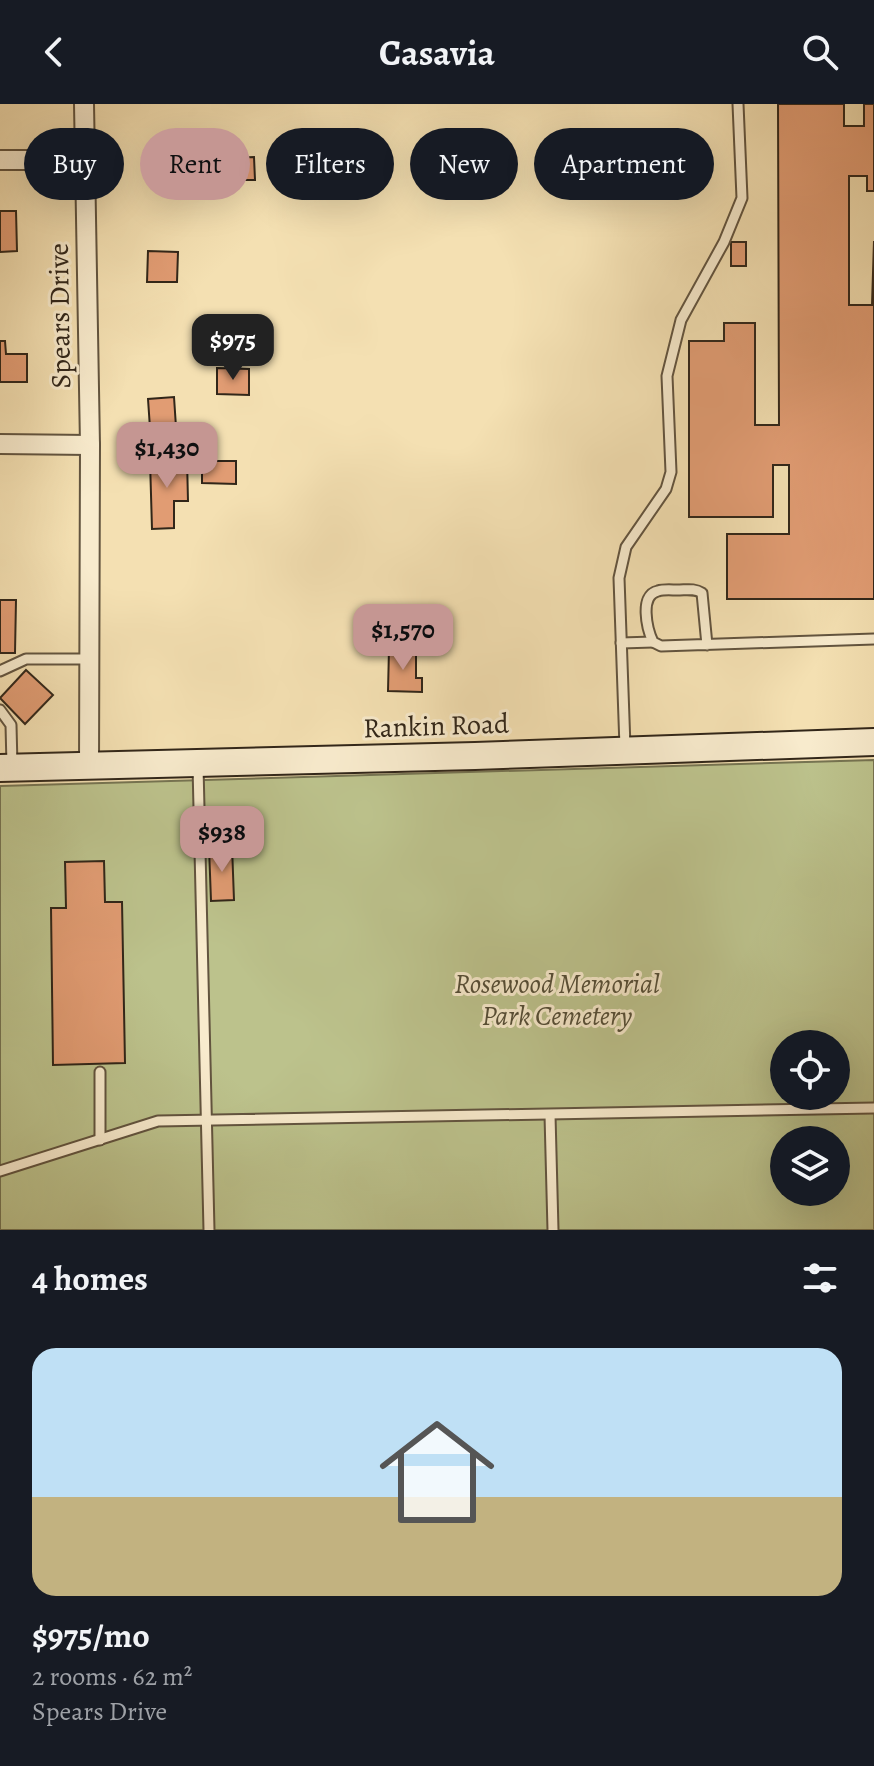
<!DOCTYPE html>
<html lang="en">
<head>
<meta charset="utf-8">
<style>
	:root { --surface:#171b24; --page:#20242c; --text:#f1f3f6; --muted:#9ea1a6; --line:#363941; --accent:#c59692 }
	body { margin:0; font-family:Alegreya,serif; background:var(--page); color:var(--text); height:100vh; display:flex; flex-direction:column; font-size:30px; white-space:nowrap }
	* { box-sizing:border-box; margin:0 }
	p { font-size:26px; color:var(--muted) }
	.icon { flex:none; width:44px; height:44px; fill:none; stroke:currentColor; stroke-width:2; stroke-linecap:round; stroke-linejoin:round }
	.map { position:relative; height:1126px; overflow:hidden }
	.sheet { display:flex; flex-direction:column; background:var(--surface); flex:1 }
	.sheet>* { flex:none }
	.hud { position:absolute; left:24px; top:24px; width:826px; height:72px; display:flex; gap:16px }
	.buttons { position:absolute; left:770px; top:926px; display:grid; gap:16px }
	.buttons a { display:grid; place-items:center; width:80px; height:80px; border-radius:50%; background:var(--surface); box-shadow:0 8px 32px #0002; font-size:40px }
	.price { position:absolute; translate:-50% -68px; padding:0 18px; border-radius:16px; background:var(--accent); color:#111; font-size:26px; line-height:52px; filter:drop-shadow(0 2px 4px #0008) }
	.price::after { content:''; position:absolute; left:50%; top:48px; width:24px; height:18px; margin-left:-12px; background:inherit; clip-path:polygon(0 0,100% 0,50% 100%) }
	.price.on { background:#222; color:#fff }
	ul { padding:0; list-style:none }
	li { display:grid; align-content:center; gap:16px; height:424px; padding:0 32px }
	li+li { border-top:2px solid var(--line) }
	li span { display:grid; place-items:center; height:248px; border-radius:24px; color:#555 }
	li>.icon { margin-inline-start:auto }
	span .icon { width:144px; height:144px; fill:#fffc; stroke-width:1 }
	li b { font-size:34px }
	h2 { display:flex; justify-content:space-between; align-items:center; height:96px; padding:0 32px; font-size:34px }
	.pill { padding:0 28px; border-radius:36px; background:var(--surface); box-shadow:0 8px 32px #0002; font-size:28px; line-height:72px }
	.pill.on { background:var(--accent); color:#111 }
	header { display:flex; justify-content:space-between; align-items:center; height:104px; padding:0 32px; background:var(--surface); font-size:36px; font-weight:700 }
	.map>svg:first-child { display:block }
	.green { fill:#bcc28c; stroke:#767452; stroke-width:2; fill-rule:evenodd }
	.building { fill:#e19c73; stroke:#312619; stroke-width:2 }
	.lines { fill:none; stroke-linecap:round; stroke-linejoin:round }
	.lane-casing { stroke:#62543f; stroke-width:13 }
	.street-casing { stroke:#62543f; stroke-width:22 }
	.secondary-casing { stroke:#312619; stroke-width:30 }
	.lane { stroke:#f8ebcd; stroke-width:9 }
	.street { stroke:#f8ebcd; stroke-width:18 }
	.secondary { stroke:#f8ebcd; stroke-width:26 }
	.labels { text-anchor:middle; stroke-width:6; stroke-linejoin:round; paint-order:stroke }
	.street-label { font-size:28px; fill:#312619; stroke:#f8ebcd }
	.park-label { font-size:28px; font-style:italic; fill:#544d36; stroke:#f8ebcd }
</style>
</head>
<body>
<header><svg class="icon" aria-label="back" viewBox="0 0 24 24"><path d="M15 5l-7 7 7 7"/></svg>Casavia<svg class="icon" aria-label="search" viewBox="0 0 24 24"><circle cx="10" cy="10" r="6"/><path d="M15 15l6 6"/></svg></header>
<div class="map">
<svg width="874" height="1126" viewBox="0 0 874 1126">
	<rect width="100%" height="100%" fill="#f4e0b2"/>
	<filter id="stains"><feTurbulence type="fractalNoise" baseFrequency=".0025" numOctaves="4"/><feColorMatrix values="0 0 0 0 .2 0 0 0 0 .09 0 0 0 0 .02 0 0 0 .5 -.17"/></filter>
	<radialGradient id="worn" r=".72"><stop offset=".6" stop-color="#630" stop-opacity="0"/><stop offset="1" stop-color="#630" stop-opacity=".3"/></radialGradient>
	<path class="green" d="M874,656v470h-874v-444zM784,940h52v52h-52zM784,1036h52v52h-52z"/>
	<g class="building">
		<path d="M778,0h66v22h20v-22h10v87h-7v-15h-18v129h23l2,-64v358h-147v-65h62v-69h-16v52h-84v-176h35v-18h31v102h24z"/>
		<path d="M254,53l1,23h-27v-22z"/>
		<path d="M0,107h16l1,40 -17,1z"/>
		<rect x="731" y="138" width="15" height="24"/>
		<path d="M148,147l30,1 -1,30h-30z"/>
		<path d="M0,237h5l1,13h21v28h-27z"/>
		<path d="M217,264l32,1v26l-32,-1z"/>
		<path d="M174,293l2,30 -26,1 -2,-29z"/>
		<path d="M187,355l1,42h-14v27l-22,1 -2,-69z"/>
		<path d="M202,357h34v23l-34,-1z"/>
		<path d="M0,496h16l-1,53h-15z"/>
		<path d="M389,545l27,1v28h6v14l-34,-1z"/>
		<path d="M26,566l27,25 -28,29 -25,-26z"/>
		<path d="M232,742l2,54 -23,1 -2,-54z"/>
		<path d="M104,757l1,41h17l3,161 -72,2 -2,-157h15l-1,-46z"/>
	</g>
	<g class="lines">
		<g class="lane-casing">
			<g id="lane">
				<path d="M621,539l32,-1"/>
				<path d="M707,541l-5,-52c-8,-5 -15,-3 -25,-3 -5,0 -13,-1 -19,1 -19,4 -11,38 -5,51l8,4 213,-7"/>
				<path d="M0,567l26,-12h63"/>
				<path d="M0,606l11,15 1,40"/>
				<path d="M625,643l-6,-169 7,-31 40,-58 5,-17 -4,-96 14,-56 43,-78 18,-44 -4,-94"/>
				<path d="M198,662l11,464"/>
				<path d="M100,968v68"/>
				<path d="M550,1011l3,115"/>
				<path d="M0,1067l158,-50 716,-13"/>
			</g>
		</g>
		<g class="street-casing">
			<g id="street">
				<path d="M84,0l6,341 -1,322"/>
				<path d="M0,56h84"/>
				<path d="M0,340l90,1"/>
			</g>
		</g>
		<g class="secondary-casing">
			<path id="secondary" d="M0,664l475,-12 399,-14"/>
		</g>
		<use href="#lane" class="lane"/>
		<use href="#street" class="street"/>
		<use href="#secondary" class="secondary"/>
	</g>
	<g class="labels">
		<g class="street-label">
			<text transform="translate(59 212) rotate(-91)" y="10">Spears Drive</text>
			<text transform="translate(436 621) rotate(-2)" y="10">Rankin Road</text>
		</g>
		<g class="park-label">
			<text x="557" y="889">Rosewood Memorial<tspan x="557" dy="32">Park Cemetery</tspan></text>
		</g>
	</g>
	<rect width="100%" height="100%" filter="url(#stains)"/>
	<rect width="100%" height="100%" fill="url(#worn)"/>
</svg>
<div class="buttons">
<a><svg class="icon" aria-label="locate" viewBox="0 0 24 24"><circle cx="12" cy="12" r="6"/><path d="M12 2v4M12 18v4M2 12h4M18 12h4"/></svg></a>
<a><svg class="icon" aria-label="layers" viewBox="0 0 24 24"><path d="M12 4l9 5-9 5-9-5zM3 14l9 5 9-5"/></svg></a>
</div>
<b class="price on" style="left:233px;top:278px">$975</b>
<b class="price" style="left:167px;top:386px">$1,430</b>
<b class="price" style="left:403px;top:568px">$1,570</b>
<b class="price" style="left:222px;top:770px">$938</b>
<div class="hud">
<a class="pill">Buy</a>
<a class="pill on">Rent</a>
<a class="pill">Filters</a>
<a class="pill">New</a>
<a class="pill">Apartment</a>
</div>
</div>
<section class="sheet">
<h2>4 homes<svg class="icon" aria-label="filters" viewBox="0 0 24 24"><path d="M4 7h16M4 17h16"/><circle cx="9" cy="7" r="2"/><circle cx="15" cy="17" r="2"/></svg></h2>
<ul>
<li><span style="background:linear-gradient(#bfe0f5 60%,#c2b280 0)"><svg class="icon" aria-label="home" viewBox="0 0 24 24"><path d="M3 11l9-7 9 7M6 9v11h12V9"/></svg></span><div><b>$975/mo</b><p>2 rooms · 62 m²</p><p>Spears Drive</p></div></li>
</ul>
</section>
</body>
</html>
